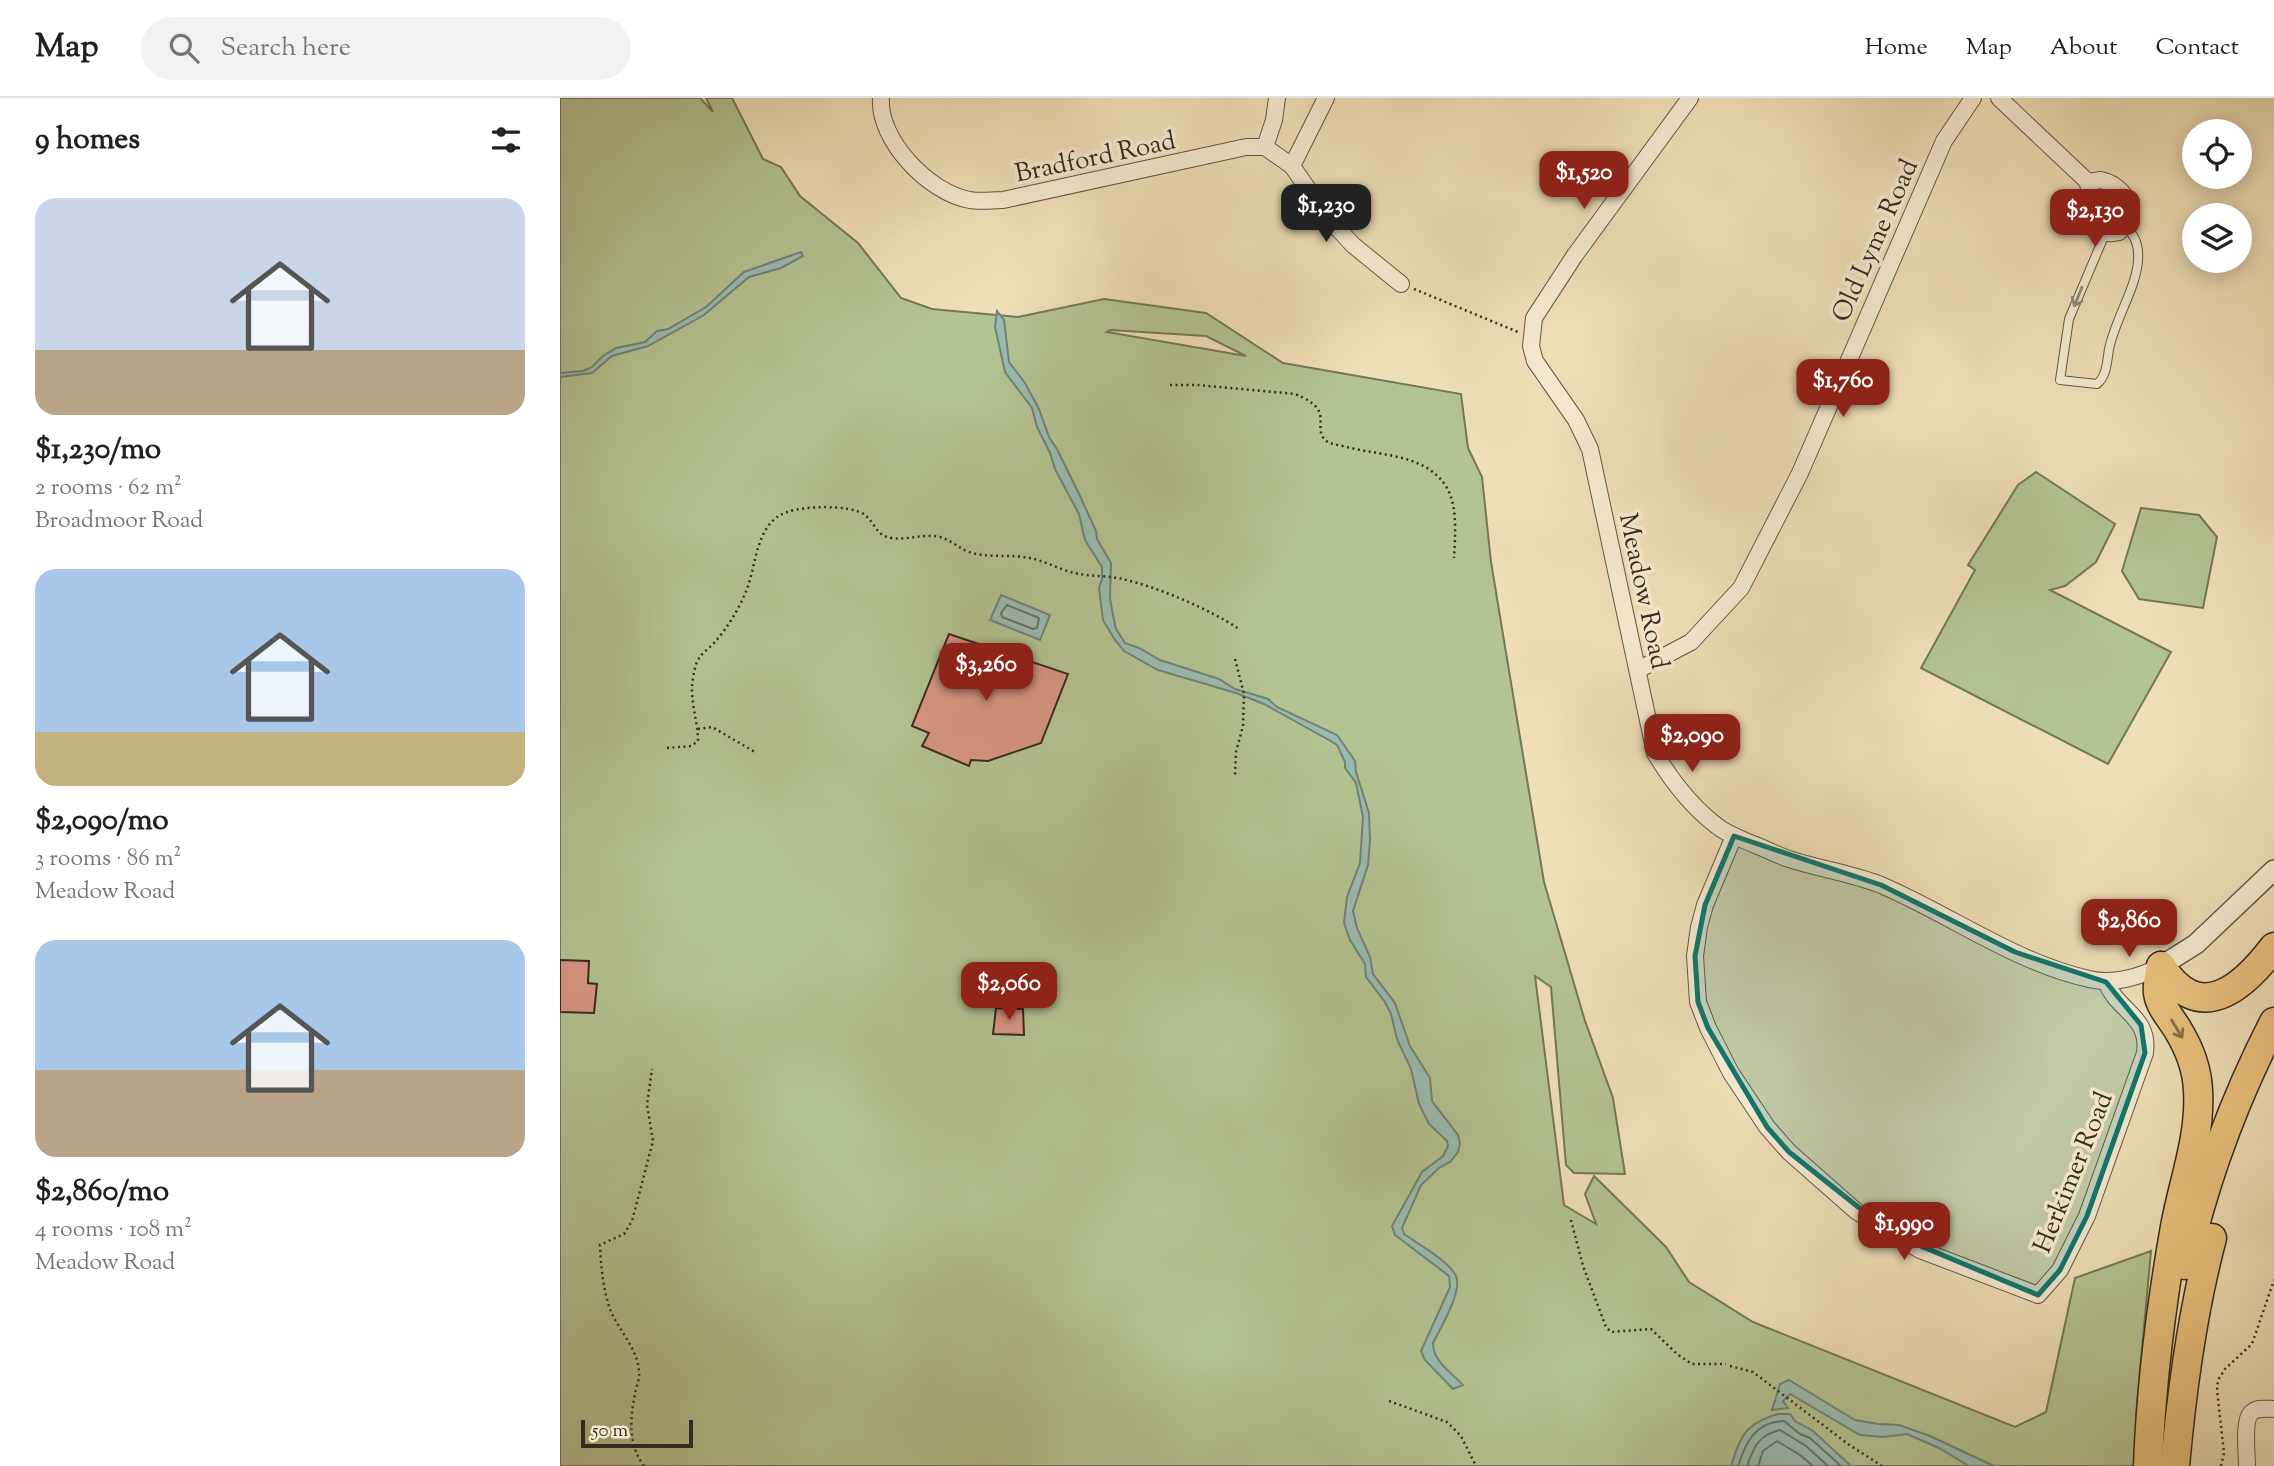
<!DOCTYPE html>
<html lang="en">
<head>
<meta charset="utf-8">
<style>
	:root { --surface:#fff; --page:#f2f2f2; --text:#202124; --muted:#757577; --line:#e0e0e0; --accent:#8f2418 }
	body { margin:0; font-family:"Sorts Mill Goudy",serif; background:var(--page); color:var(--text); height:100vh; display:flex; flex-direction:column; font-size:26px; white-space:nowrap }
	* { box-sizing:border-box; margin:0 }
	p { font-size:23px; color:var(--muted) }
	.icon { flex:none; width:38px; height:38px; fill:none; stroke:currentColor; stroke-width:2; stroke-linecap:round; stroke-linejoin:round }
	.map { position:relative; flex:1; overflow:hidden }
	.side { display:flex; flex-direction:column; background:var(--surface); width:560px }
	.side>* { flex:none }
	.tools { position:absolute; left:1622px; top:21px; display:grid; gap:14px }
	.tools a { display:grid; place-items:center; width:70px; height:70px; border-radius:50%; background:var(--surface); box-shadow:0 4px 18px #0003; font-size:35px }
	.scale { position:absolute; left:21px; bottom:18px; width:112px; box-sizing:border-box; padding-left:7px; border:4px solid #352b20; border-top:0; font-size:19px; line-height:24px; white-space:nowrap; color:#352b20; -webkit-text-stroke:5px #f5ead0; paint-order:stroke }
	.price { position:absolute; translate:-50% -60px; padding:0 16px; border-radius:14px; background:var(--accent); color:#fff; font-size:23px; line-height:46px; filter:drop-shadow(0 2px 4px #0008) }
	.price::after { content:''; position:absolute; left:50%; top:42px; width:21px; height:16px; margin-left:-10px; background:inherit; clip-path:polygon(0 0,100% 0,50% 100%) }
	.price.current { background:#222; color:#fff }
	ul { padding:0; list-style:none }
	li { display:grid; align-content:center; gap:14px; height:371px; padding:0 35px }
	li span { display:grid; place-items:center; height:217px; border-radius:21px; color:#555 }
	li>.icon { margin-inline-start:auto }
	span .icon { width:126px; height:126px; fill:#fffc; stroke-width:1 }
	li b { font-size:30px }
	h2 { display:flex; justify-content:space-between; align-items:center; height:84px; padding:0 35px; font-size:30px }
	header { display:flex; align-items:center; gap:42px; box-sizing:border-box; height:98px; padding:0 35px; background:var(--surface); border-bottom:2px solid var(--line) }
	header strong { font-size:33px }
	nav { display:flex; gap:38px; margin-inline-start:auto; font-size:24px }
	.search { width:490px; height:63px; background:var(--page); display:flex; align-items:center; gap:18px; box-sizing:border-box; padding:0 24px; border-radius:38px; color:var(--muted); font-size:26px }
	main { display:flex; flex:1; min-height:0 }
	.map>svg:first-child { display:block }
	.green { fill:#b4c392; stroke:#747759; stroke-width:2; fill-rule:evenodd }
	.water { fill:#9abcb1; stroke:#728277; stroke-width:2 }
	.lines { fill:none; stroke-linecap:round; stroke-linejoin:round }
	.shore { stroke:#687468; stroke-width:2 }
	.building { fill:#d89682; stroke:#352b20; stroke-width:2 }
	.service-casing { stroke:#645846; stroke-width:10 }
	.minor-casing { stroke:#645846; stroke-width:18 }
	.tertiary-casing { stroke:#645846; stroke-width:22 }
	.motorway-casing { stroke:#352b20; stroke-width:31 }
	.path { stroke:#352b20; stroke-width:2.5; stroke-dasharray:2 3.5; stroke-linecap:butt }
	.service { stroke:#f5ead0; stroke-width:8 }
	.minor { stroke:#f5ead0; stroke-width:16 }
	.tertiary { stroke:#f5ead0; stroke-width:19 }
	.motorway { stroke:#e8c07c; stroke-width:28 }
	.oneway { stroke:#958a78 }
	.oneway2 { stroke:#866e49 }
	.marked { fill:#0f766e; fill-opacity:0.2; stroke:#0f766e; stroke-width:5; stroke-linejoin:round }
	.labels { text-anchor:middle; stroke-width:7; stroke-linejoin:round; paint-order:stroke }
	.street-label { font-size:26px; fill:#352b20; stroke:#f5ead0 }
</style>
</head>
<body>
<header>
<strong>Map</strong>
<div class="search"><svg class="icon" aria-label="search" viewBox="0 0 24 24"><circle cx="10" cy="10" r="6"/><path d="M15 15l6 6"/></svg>Search here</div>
<nav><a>Home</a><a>Map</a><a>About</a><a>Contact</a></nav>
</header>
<main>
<section class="side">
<h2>9 homes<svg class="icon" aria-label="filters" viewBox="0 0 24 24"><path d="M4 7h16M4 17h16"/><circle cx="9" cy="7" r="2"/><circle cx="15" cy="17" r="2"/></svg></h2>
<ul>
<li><span style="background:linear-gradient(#c9d6e8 70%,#b9a48a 0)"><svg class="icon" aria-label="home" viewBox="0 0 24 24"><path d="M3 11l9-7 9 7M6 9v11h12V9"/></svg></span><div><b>$1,230/mo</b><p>2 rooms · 62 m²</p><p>Broadmoor Road</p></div></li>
<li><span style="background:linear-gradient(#a9c7e8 75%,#c2b280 0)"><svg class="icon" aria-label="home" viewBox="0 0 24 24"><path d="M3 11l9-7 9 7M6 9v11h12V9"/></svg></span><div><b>$2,090/mo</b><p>3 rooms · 86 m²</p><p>Meadow Road</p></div></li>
<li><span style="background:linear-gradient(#a9c7e8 60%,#b9a48a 0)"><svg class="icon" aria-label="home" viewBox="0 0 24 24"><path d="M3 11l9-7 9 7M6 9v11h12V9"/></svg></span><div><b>$2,860/mo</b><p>4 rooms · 108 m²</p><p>Meadow Road</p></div></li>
</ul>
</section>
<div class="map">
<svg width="1714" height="1368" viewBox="0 0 1714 1368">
	<rect width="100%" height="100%" fill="#efdfb7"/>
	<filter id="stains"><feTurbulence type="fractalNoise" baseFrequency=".00286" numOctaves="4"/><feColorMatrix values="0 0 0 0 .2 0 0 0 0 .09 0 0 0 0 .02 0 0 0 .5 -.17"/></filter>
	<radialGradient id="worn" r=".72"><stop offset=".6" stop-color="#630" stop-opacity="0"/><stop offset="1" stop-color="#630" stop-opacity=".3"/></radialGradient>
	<g class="green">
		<path d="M0,0h140l13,14 -7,-14h26l31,61 18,8 19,29 58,47 43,55 31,11 86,8 86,-18 102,14 77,50 178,31 7,54 14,29 9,85 53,320 41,139 28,77 12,76 -51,-1 -8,-8 -15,-178 -16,-11 29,229 32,19 -11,-30 9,-18 72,71 23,35 64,40 262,105 31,-15 29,-134 76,-27 -14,153 -3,62h-1574zM550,232l96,6 40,20 -139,-24z"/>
		<path d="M1476,374l79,52 -19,38 -31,24 -15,4 121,62 -63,112 -187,-96 54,-98 -7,-5 50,-80z"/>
		<path d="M1581,410l58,7 18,22 -14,71 -64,-9 -17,-28z"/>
	</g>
	<g class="water">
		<path d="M241,154l2,4 -22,12 -32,9 -45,38 -56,31 -36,10 -20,17 -32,4v-4l23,-2 9,-4 11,-11 13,-8 29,-6 12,-11 11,-2 38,-22 38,-35z"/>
		<path d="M437,213l7,9 5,42 16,21 14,26 10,28 8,12 23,47 16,35 1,8 14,24 -1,35 3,17 3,14 9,14 14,5 21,12 59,19 16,10 33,10 9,8 60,28 18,26 1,11 13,41 1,27 -2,25 -15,46 4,17 13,29 3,17 22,29 15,43 20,32 2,23 26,34 2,8 -2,9 -8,10 -11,6 -18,17 -19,43 2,6c14,10 45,27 52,42 7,15 -16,53 -23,67 0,19 18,29 30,42l-10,4 -28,-29 -4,-9 29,-64 -1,-11 -54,-41 -3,-9 30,-54 21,-16 5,-10 -1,-5 -18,-17 -10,-20 -8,-35 -14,-30 -6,-25 -6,-12 -19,-25 -1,-13 -15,-24 -6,-17 3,-26 13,-34 3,-46 -7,-34 -11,-15v-6l-8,-17 -8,-5 -65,-36 -28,-11 -78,-23 -34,-19 -9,-11 -12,-20 -4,-32 3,-9v-12l-17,-27 -6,-26 -24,-45 -5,-16 -13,-26 -5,-19 -27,-36 -10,-45z"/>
		<path d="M441,497l49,20 -10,25 -50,-20z"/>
		<path d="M1229,1282l66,40 23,4 21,1 31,11 64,30h-25l-30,-18 -32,-14 -24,3 -23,-2 -70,-41 -7,7 5,7 -16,2 8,-26z"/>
		<path d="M1218,1316h12l5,7 18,10 38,35h-120c10,-31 14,-42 47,-52z"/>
	</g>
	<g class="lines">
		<g class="shore">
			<path d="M447,507l32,13 -2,10 -4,1 -31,-12 -1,-4z"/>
			<path d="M1178,1368c8,-24 17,-44 46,-45l16,13 10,4 31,28"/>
			<path d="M1187,1368c7,-20 12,-31 33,-36l26,16 22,20"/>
			<path d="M1198,1368l5,-15 14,-10 23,14 13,11"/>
		</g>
	</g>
	<g class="building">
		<path d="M389,536l119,40 -27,69 -53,18 -17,-1 -2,6 -47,-20 7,-13 -17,-7z"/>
		<path d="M0,862l29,1 -1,22 9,1 -3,29 -34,-1z"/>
		<path d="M436,910l27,1 1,26 -31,-1z"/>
	</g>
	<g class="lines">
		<g class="service-casing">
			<path id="service" d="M1545,136l-36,85 -9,61 37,4c10,-8 10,-23 12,-35 6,-29 27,-61 29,-88 1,-13 -2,-26 -13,-34"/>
		</g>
		<g class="minor-casing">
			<g id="minor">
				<path d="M321,0c-3,42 48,95 89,102 10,2 23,0 33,0l243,-53h19l27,19 36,52 25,27 48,39"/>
				<path d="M1130,0l-115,157 -41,63 -3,28 4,15 41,59 14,29 65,304c16,27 37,54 62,73 11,9 25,13 38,19 11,4 22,10 34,14 30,10 62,14 92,26 70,30 133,77 208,94 24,6 51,-2 72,-13"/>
				<path d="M1439,0l89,84"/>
				<path d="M705,49l9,-27 3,-22"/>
				<path d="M732,68l34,-68"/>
				<path d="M1541,82c24,5 39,32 18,52 -31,8 -28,-29 -31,-50z"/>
				<path d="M1078,572l53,-28 50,-54 59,-115 144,-332 29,-43"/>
				<path d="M1174,738l-29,69 -6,22 -4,29 3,46 10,26 23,45 36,54 22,25 67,59 36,23 28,16 118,45 22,-25 27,-54 58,-163c5,-37 -27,-41 -39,-71"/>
				<path d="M1687,1368c0,-12 -4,-45 4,-53 6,-6 16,-4 23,-4"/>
			</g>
		</g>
		<g class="tertiary-casing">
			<path id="tertiary" d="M1601,868l35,-22 78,-74"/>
		</g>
		<g class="motorway-casing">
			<g id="motorway">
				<path d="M1601,868c38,60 81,23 113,-19"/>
				<path d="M1625,1167c19,-84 50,-167 89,-243"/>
				<path d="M1588,1368c3,-81 13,-160 27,-239 8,-45 26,-90 23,-137 -1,-21 -9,-42 -20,-60 -7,-12 -18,-23 -20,-37 -1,-9 1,-18 3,-27"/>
				<path d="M1615,1368c7,-78 17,-153 37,-228"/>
			</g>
		</g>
		<g class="path">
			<path d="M854,191l104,43"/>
			<path d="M610,287h28l97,9c45,18 12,34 34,49 14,3 29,7 43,9 28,5 59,9 75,36 11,19 8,49 7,70"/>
			<path d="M675,561l9,35 -1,32 -7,26 -1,23"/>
			<path d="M138,631l14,-2 43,25"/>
			<path d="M107,650l24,-2 7,-5c0,-21 -9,-42 -5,-63 4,-23 7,-21 21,-35 13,-14 26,-36 33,-54 10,-27 9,-66 40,-77 17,-6 63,-8 78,3 11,9 11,21 27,23 14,2 28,-3 42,-2 15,1 24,13 38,17 19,5 39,1 58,5 15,3 30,12 45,15 16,4 32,2 47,6 36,8 87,30 117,50"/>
			<path d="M1011,1122l12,46 23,61 5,5 40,-3 26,25 15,10h34"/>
			<path d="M1170,1268l23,6 95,72 34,22"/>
			<path d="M829,1303l58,21 14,14 15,30"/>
			<path d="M84,1368c-16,-21 -14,-47 -9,-72 1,-7 5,-15 4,-21 0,-23 -21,-43 -29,-64 -7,-20 -9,-42 -10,-64l24,-11 8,-13 21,-80 -6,-36 5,-36"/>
			<path d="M1661,1368l3,-13 -7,-63 1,-10 7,-11 27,-25 22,-64"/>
		</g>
		<use href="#service" class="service"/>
		<use href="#minor" class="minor"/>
		<use href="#tertiary" class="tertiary"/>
		<use href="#motorway" class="motorway"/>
	</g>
	<defs><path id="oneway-shaft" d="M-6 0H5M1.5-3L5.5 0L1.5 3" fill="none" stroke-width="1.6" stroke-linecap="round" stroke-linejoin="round" transform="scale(1.75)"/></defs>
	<use class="oneway" href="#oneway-shaft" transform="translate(1518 199) rotate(112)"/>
	<use class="oneway2" href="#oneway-shaft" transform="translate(1617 931) rotate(59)"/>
	<path class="marked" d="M1174,738l147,49 134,67 91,30 35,43 4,28 -58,163 -27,54 -22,25 -146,-61 -103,-82 -22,-25 -59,-99 -10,-26 -3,-46 10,-51z"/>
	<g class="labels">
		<g class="street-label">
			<text transform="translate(535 58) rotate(-12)" y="9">Bradford Road</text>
			<text transform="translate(1314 142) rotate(-66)" y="9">Old Lyme Road</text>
			<text transform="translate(1085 493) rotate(78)" y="9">Meadow Road</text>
			<text transform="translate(1512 1074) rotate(-68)" y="9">Herkimer Road</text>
		</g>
	</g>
	<rect width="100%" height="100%" filter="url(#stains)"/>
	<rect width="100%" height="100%" fill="url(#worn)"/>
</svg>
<div class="tools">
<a><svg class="icon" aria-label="locate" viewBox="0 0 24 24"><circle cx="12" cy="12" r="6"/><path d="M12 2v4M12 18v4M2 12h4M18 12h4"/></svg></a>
<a><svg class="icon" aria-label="layers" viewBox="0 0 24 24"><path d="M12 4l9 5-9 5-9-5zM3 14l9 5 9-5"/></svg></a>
</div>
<div class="scale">50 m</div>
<b class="price" style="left:1024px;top:113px">$1,520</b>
<b class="price current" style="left:766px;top:146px">$1,230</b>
<b class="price" style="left:1535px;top:151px">$2,130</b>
<b class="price" style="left:1283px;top:321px">$1,760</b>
<b class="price" style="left:426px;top:605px">$3,260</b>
<b class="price" style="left:1132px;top:676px">$2,090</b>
<b class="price" style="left:1569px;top:861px">$2,860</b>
<b class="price" style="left:449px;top:924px">$2,060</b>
<b class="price" style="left:1344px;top:1164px">$1,990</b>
</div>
</main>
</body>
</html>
